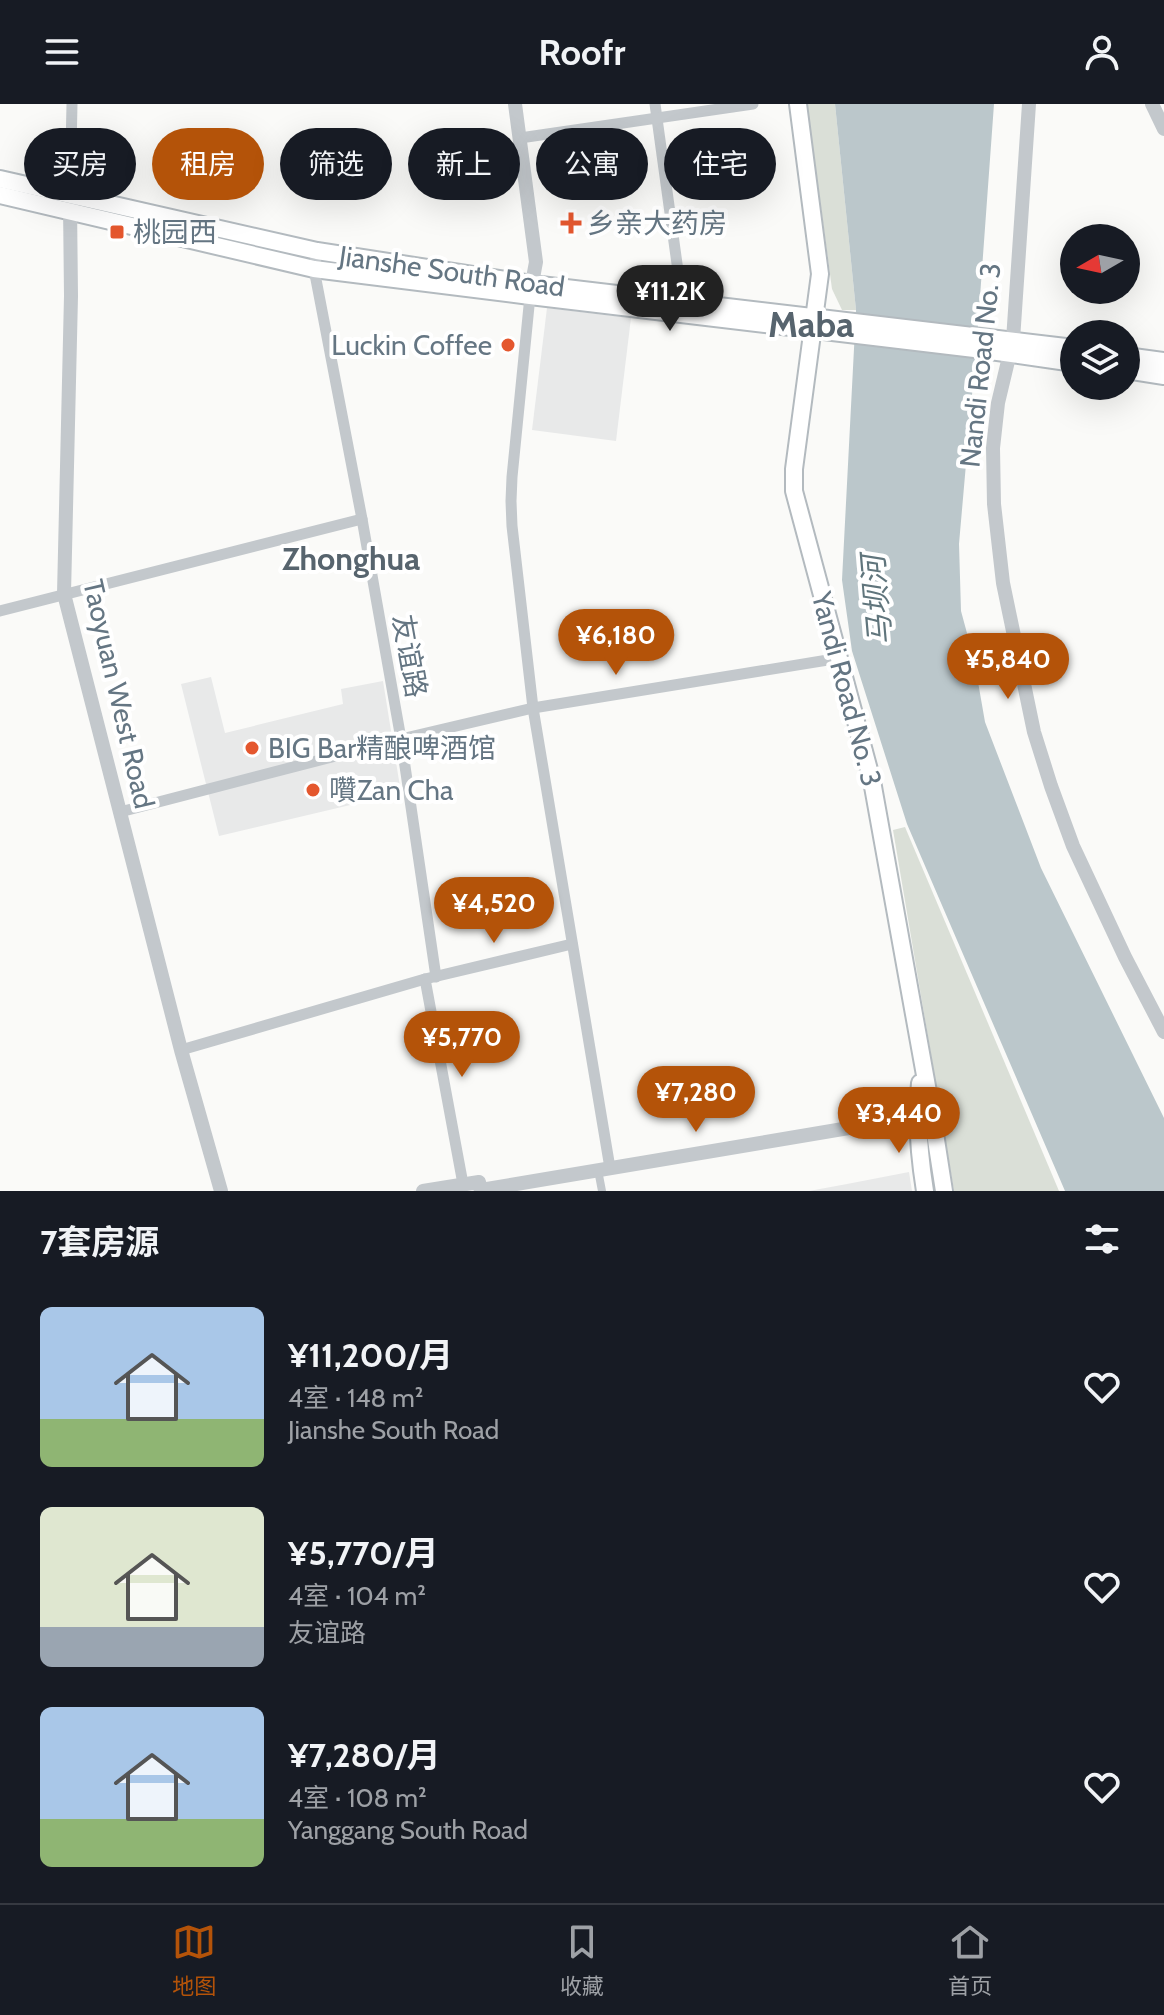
<!DOCTYPE html>
<html lang="zh">
<head>
<meta charset="utf-8">
<style>
	:root { --surface:#171b24; --page:#20242c; --text:#f1f3f6; --muted:#9ea1a6; --line:#363941; --accent:#b45309 }
	body { margin:0; font-family:Cabin,"Noto Sans SC",sans-serif; background:var(--page); color:var(--text); height:100vh; display:flex; flex-direction:column; font-size:30px; white-space:nowrap }
	* { box-sizing:border-box; margin:0 }
	p { font-size:26px; color:var(--muted) }
	.icon { flex:none; width:44px; height:44px; fill:none; stroke:currentColor; stroke-width:2; stroke-linecap:round; stroke-linejoin:round }
	.map { position:relative; height:1087px; overflow:hidden }
	.side { display:flex; flex-direction:column; background:var(--surface); flex:1 }
	.side>* { flex:none }
	.top-card { position:absolute; left:24px; top:24px; width:1116px; height:72px; display:flex; gap:16px }
	.needle { width:52px; rotate:261deg }
	.buttons { position:absolute; left:1060px; top:120px; display:grid; gap:16px }
	.buttons a { display:grid; place-items:center; width:80px; height:80px; border-radius:50%; background:var(--surface); box-shadow:0 8px 32px #0002; font-size:40px }
	.price { position:absolute; translate:-50% -68px; padding:0 18px; border-radius:28px; background:var(--accent); color:#fff; font-size:26px; line-height:52px; filter:drop-shadow(0 2px 4px #0008) }
	.price::after { content:''; position:absolute; left:50%; top:48px; width:24px; height:18px; margin-left:-12px; background:inherit; clip-path:polygon(0 0,100% 0,50% 100%) }
	.price.current { background:#222; color:#fff }
	ul { padding:0; list-style:none }
	li { display:flex; align-items:center; gap:24px; height:200px; padding:0 40px }
	li span { display:grid; place-items:center; flex:none; width:224px; height:160px; border-radius:12px; color:#555 }
	li>.icon { margin-inline-start:auto }
	span .icon { width:96px; height:96px; fill:#fffc; stroke-width:1 }
	li b { font-size:34px }
	h2 { display:flex; justify-content:space-between; align-items:center; height:96px; padding:0 40px; font-size:34px }
	.tag { padding:0 28px; border-radius:36px; background:var(--surface); box-shadow:0 8px 32px #0002; font-size:28px; line-height:72px }
	.tag.current { background:var(--accent); color:#fff }
	header { display:flex; justify-content:space-between; align-items:center; height:104px; padding:0 40px; background:var(--surface); font-size:36px; font-weight:700 }
	.menu { display:flex; justify-content:space-around; align-items:center; height:112px; border-top:2px solid var(--line); background:var(--surface); font-size:22px; color:var(--muted) }
	.menu a { display:grid; justify-items:center; gap:4px }
	.menu .current { color:var(--accent) }
	.map>svg:first-child { display:block }
	.built { fill:#e8e9e9 }
	.green { fill:#dadfd7 }
	.water { fill:#bbc7cb }
	.lines { fill:none; stroke-linecap:round; stroke-linejoin:round }
	.secondary-casing { stroke:#b3babf; stroke-width:20 }
	.pedestrian { stroke:#c3c8cc; stroke-width:8 }
	.minor { stroke:#c3c8cc; stroke-width:11 }
	.tertiary { stroke:#c3c8cc; stroke-width:14 }
	.secondary { stroke:#fff; stroke-width:16 }
	.poi-dot { fill:#e4572e; stroke:#fff; stroke-width:3 }
	.labels { text-anchor:middle; stroke-width:8; stroke-linejoin:round; paint-order:stroke }
	.poi-label { font-size:28px; fill:#657683; stroke:#fff; text-anchor:start }
	.street-label { font-size:28px; fill:#657683; stroke:#fff }
	.water-label { font-size:30px; font-style:italic; fill:#60757c; stroke:#fff }
	.quarter-label { font-size:32px; font-weight:bold; fill:#57646e; stroke:#fff }
	.district-label { font-size:36px; font-weight:bold; fill:#57646e; stroke:#fff }
</style>
</head>
<body>
<header><svg class="icon" aria-label="menu" viewBox="0 0 24 24"><path d="M4 6h16M4 12h16M4 18h16"/></svg>Roofr<svg class="icon" aria-label="person" viewBox="0 0 24 24"><circle cx="12" cy="8" r="4"/><path d="M4 21q1-7 8-7t8 7"/></svg></header>
<div class="map">
<svg width="1164" height="1087" viewBox="0 0 1164 1087">
	<rect width="100%" height="100%" fill="#fafaf8"/>
	<g class="built">
		<path d="M547,204l84,10 -15,123 -84,-11z"/>
		<path d="M211,573l14,56 118,-29 -2,-15 42,-8 18,112 -182,43 -38,-152z"/>
		<path d="M909,1068l3,19h-103l38,-7z"/>
	</g>
	<g class="green">
		<path d="M807,0h28l21,206h-14l-10,-21z"/>
		<path d="M905,723l154,364h-105l-61,-361z"/>
	</g>
	<path class="water" d="M835,0h159l-17,234 -18,206 2,67 13,48 11,63 56,146 123,250v73h-99l-158,-367 -55,-173 -10,-71 14,-270z"/>
	<g class="lines">
		<g class="secondary-casing">
			<g id="secondary">
				<path d="M798,0l22,170 -26,195v22l78,290 60,333 12,77"/>
				<path d="M0,75l317,72 215,33 542,64"/>
				<path d="M0,91l314,74 216,27 453,54 91,13"/>
				<path d="M1126,252l38,5"/>
				<path d="M1126,266l38,6"/>
				<path d="M920,979c-4,37 -1,71 5,108"/>
			</g>
		</g>
		<path class="pedestrian" d="M598,1066l4,21"/>
		<g class="minor">
			<path d="M655,0l27,196"/>
			<path d="M520,34l233,-34"/>
			<path d="M70,91l2,-91"/>
			<path d="M317,147l-3,18 48,250 39,220 35,238"/>
			<path d="M530,192l-18,181 -1,24 1,25 21,182 77,460"/>
			<path d="M0,507l362,-92"/>
			<path d="M120,708l281,-73 132,-31 307,-50"/>
			<path d="M425,875l38,205"/>
			<path d="M181,946l244,-71 147,-35"/>
		</g>
		<g class="tertiary">
			<path d="M515,0l21,158 -6,32"/>
			<path d="M1029,0l-16,236 -15,63 -5,45 1,56 9,79 31,149 17,54 22,60 52,111 39,75"/>
			<path d="M1152,0l12,25"/>
			<path d="M70,100l1,92 -7,298 117,456 40,141"/>
			<path d="M481,1086l445,-75"/>
			<path d="M423,1087l56,-9 2,9"/>
		</g>
		<use href="#secondary" class="secondary"/>
	</g>
	<g class="poi-dot">
		<path d="M567 107h8v8h8v8h-8v8h-8v-8h-8v-8h8z"/>
		<rect x="109" y="120" width="16" height="16" rx="4"/>
		<circle cx="508" cy="241" r="8"/>
		<circle cx="252" cy="644" r="8"/>
		<circle cx="313" cy="686" r="8"/>
	</g>
	<g class="labels">
		<g class="poi-label">
			<text x="587" y="129">乡亲大药房</text>
			<text x="133" y="138">桃园西</text>
			<text x="492" y="251" text-anchor="end">Luckin Coffee</text>
			<text x="268" y="654">BIG Bar精酿啤酒馆</text>
			<text x="329" y="696">囋Zan Cha</text>
		</g>
		<g class="street-label">
			<text transform="translate(452 167) rotate(8)" y="10">Jianshe South Road</text>
			<text transform="translate(980 261) rotate(-84)" y="10">Nandi Road No. 3</text>
			<text transform="translate(410 552) rotate(80)" y="10">友谊路</text>
			<text transform="translate(847 585) rotate(75)" y="10">Yandi Road No. 3</text>
			<text transform="translate(119 590) rotate(77)" y="10">Taoyuan West Road</text>
		</g>
		<g class="water-label">
			<text transform="translate(877 496) rotate(-95)" y="10">马坝河</text>
		</g>
		<g class="quarter-label">
			<text x="351" y="466">Zhonghua</text>
		</g>
		<g class="district-label">
			<text x="811" y="233">Maba</text>
		</g>
	</g>
</svg>
<div class="buttons">
<a><svg class="needle" viewBox="-14 -14 28 28"><path d="M0-13l5 13h-10z" fill="#e53935"/><path d="M0 13l5-13h-10z" fill="#9ea1a6"/></svg></a>
<a><svg class="icon" aria-label="layers" viewBox="0 0 24 24"><path d="M12 4l9 5-9 5-9-5zM3 14l9 5 9-5"/></svg></a>
</div>
<b class="price current" style="left:670px;top:229px">¥11.2K</b>
<b class="price" style="left:616px;top:573px">¥6,180</b>
<b class="price" style="left:1008px;top:597px">¥5,840</b>
<b class="price" style="left:494px;top:841px">¥4,520</b>
<b class="price" style="left:462px;top:975px">¥5,770</b>
<b class="price" style="left:696px;top:1030px">¥7,280</b>
<b class="price" style="left:899px;top:1051px">¥3,440</b>
<div class="top-card">
<a class="tag">买房</a>
<a class="tag current">租房</a>
<a class="tag">筛选</a>
<a class="tag">新上</a>
<a class="tag">公寓</a>
<a class="tag">住宅</a>
</div>
</div>
<section class="side">
<h2>7套房源<svg class="icon" aria-label="filters" viewBox="0 0 24 24"><path d="M4 7h16M4 17h16"/><circle cx="9" cy="7" r="2"/><circle cx="15" cy="17" r="2"/></svg></h2>
<ul>
<li><span style="background:linear-gradient(#a9c7e8 70%,#8fb573 0)"><svg class="icon" aria-label="home" viewBox="0 0 24 24"><path d="M3 11l9-7 9 7M6 9v11h12V9"/></svg></span><div><b>¥11,200/月</b><p>4室 · 148 m²</p><p>Jianshe South Road</p></div><svg class="icon" aria-label="heart" viewBox="0 0 24 24"><path d="M12 20l-8-8c-3-5 5-10 8-4 3-6 11-1 8 4z"/></svg></li>
<li><span style="background:linear-gradient(#dfe7d0 75%,#9aa5b1 0)"><svg class="icon" aria-label="home" viewBox="0 0 24 24"><path d="M3 11l9-7 9 7M6 9v11h12V9"/></svg></span><div><b>¥5,770/月</b><p>4室 · 104 m²</p><p>友谊路</p></div><svg class="icon" aria-label="heart" viewBox="0 0 24 24"><path d="M12 20l-8-8c-3-5 5-10 8-4 3-6 11-1 8 4z"/></svg></li>
<li><span style="background:linear-gradient(#a9c7e8 70%,#8fb573 0)"><svg class="icon" aria-label="home" viewBox="0 0 24 24"><path d="M3 11l9-7 9 7M6 9v11h12V9"/></svg></span><div><b>¥7,280/月</b><p>4室 · 108 m²</p><p>Yanggang South Road</p></div><svg class="icon" aria-label="heart" viewBox="0 0 24 24"><path d="M12 20l-8-8c-3-5 5-10 8-4 3-6 11-1 8 4z"/></svg></li>
</ul>
</section>
<nav class="menu">
<a class="current"><svg class="icon" aria-label="map" viewBox="0 0 24 24"><path d="M3 6l6-2 6 2 6-2v14l-6 2-6-2-6 2zM9 4v14M15 6v14"/></svg>地图</a>
<a><svg class="icon" aria-label="saved" viewBox="0 0 24 24"><path d="M7 4h10v16l-5-4-5 4z"/></svg>收藏</a>
<a><svg class="icon" aria-label="home" viewBox="0 0 24 24"><path d="M3 11l9-7 9 7M6 9v11h12V9"/></svg>首页</a>
</nav>
</body>
</html>
